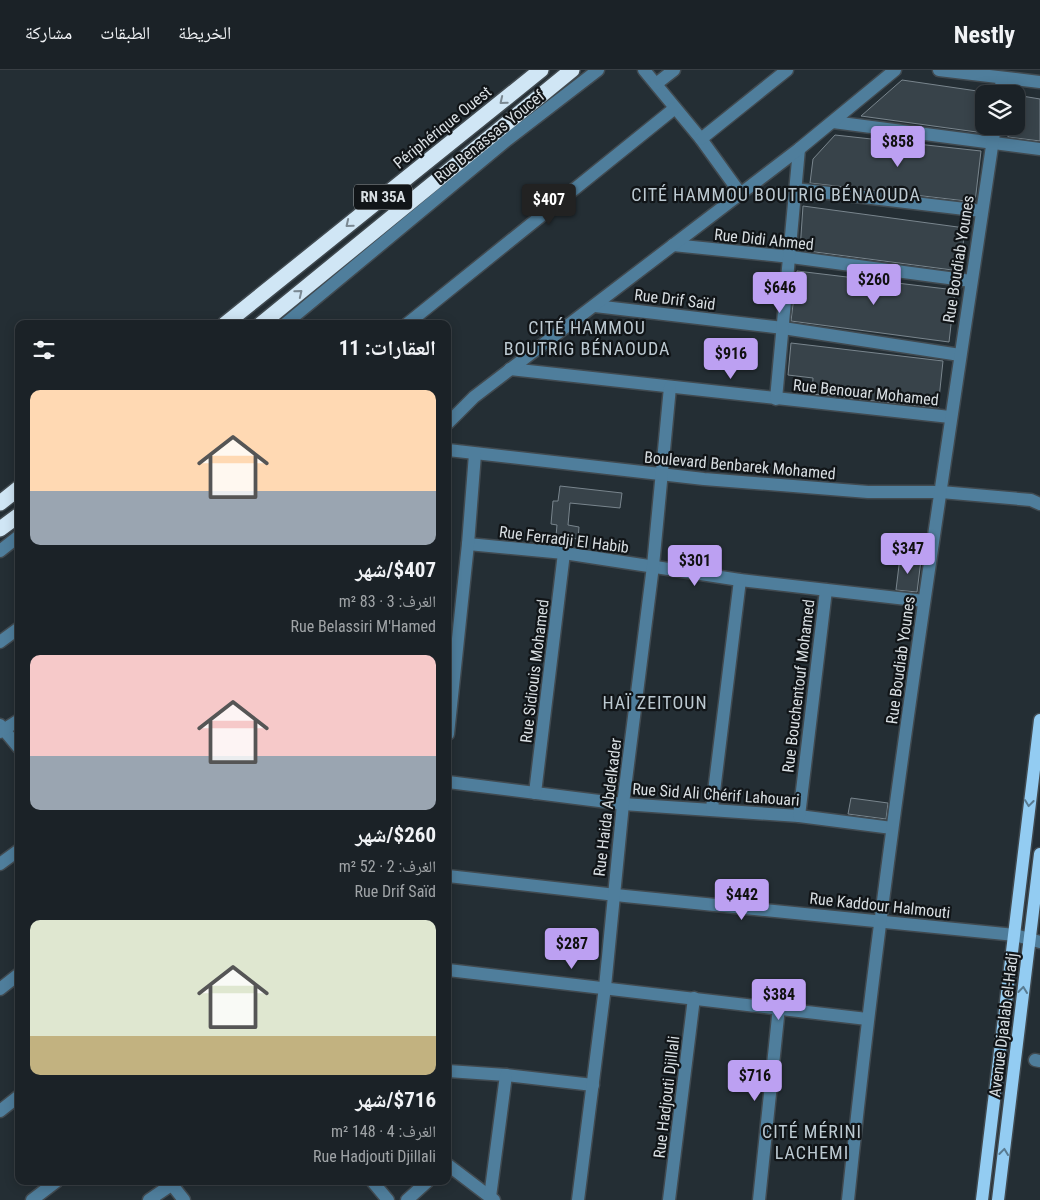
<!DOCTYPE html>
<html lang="ar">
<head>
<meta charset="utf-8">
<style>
	:root { --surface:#1b2227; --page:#242a2f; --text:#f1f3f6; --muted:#a0a4a7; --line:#393f44; --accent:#bca0f2 }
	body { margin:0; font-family:"Roboto Condensed","Noto Naskh Arabic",sans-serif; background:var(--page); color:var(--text); direction:rtl; height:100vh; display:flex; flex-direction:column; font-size:19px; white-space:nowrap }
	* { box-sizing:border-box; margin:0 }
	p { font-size:16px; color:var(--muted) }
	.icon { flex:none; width:28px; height:28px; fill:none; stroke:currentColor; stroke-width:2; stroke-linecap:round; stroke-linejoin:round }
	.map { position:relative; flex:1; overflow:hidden; direction:ltr }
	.panel { position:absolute; left:15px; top:250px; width:436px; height:865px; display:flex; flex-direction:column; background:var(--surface); border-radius:10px; box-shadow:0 2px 12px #0003,0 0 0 1px var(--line); direction:rtl }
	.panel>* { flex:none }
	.tools { position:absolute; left:975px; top:15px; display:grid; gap:10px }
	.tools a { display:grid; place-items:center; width:50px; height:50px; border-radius:10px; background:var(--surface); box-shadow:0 2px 12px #0003,0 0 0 1px var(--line); font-size:25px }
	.price { position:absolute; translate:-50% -42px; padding:0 11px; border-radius:5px; background:var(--accent); color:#111; font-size:16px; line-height:32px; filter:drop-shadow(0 1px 2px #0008) }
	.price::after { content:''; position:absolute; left:50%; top:30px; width:15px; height:11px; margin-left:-8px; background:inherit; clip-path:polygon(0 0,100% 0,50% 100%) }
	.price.on { background:#222; color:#fff }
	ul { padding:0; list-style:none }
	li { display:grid; align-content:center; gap:10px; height:265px; padding:0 15px }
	li span { display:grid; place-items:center; height:155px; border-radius:10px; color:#555 }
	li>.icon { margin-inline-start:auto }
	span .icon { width:90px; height:90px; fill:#fffc; stroke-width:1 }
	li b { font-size:21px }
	h2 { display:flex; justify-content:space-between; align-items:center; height:60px; padding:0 15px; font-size:21px }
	header { display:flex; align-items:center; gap:30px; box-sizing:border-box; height:70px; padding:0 25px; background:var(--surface); border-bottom:1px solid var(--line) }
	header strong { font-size:24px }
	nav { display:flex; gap:28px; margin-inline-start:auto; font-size:18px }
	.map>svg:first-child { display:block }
	.building { fill:#38434a; stroke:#79858d }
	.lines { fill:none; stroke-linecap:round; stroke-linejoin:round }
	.minor-casing { stroke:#414a50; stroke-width:15 }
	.major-casing { stroke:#414a50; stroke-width:15 }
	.highway-casing { stroke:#414a50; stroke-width:18 }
	.minor { stroke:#4f7e9c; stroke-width:12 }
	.major { stroke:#93ccf2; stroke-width:12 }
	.highway { stroke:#d0e6f5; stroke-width:15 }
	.oneway { stroke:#7a8892 }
	.oneway2 { stroke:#587a90 }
	.labels { text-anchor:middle; stroke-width:4.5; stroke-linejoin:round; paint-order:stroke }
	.shield { fill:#111518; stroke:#9ca2a5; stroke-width:1 }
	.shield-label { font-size:15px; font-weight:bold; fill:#d8dee2 }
	.street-label { font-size:16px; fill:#d8dee2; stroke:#111518 }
	.neighbourhood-label { font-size:18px; letter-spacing:1px; fill:#bcc9d1; stroke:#111518 }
</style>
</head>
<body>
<header>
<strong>Nestly</strong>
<nav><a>الخريطة</a><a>الطبقات</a><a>مشاركة</a></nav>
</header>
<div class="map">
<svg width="1040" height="1130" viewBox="0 0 1040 1130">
	<rect width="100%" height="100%" fill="#242e34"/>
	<g class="building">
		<path d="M902,10l82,12v41l-123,-17z"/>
		<path d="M1016,25l24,4v42l-32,-4 1,-11h7z"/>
		<path d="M835,65l146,16 -6,51 -165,-19 3,-24z"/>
		<path d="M803,136l162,22 -5,43 -160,-21z"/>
		<path d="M797,201l158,19 -6,52 -158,-21z"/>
		<path d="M791,273l152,18 -5,47 -126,-14 1,-16 -25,-3z"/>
		<path d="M560,416l62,7 -2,15 -50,-5 -2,22 11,2 -1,12 -22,-3 1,-11 -6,-1 2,-23h5z"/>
		<path d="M900,487l21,3 -4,32 -21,-2z"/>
		<path d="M851,728l37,5 -2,16 -38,-5z"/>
	</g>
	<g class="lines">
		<g class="minor-casing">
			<g id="minor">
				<path d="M644,0l57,69 39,54"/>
				<path d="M939,0l101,12"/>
				<path d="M656,14l18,-14"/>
				<path d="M1000,24l2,-15"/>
				<path d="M833,52l207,27"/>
				<path d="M701,69l86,-69"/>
				<path d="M795,119l187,22"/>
				<path d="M673,175l118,12 180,24"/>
				<path d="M595,236l188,22 177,27"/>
				<path d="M285,254l222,-184 91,-70"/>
				<path d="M407,254l268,-216"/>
				<path d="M510,299l440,48"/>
				<path d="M776,329l23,-250"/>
				<path d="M448,353l26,-26 325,-248 96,-79"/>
				<path d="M448,380l256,29 164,13h73l90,8 9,4"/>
				<path d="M468,474l96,9 176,27 184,21"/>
				<path d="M0,481l19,-15"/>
				<path d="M0,572l19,-14"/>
				<path d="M0,655l19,23"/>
				<path d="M0,662l19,-12"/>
				<path d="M448,664l20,-190 7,-90"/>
				<path d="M448,712l175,22 176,12 93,12"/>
				<path d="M535,723l29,-240"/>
				<path d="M712,738l28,-228"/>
				<path d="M799,746l27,-226"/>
				<path d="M0,794l19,-14"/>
				<path d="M448,806l177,20 390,39 25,7"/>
				<path d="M448,900l419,49"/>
				<path d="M0,919l19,-15"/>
				<path d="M1035,990l5,1"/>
				<path d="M448,1001l58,4 87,10"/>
				<path d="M0,1041l19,-15"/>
				<path d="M448,1095l46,35"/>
				<path d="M169,1111l15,19"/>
				<path d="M372,1111l16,19"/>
				<path d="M490,1127l16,-122"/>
				<path d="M32,1130l25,-19"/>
				<path d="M149,1130l28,-19"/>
				<path d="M407,1130l21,-19"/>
				<path d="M578,1130l27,-213 18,-183 30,-238 17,-179"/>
				<path d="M669,1130l25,-202"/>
				<path d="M759,1130l20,-193"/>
				<path d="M848,1130c37,-359 94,-716 147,-1074"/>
			</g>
		</g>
		<g class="major-casing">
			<g id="major">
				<path d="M982,1130l58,-480"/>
				<path d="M998,1130l42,-346"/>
			</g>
		</g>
		<g class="highway-casing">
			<g id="highway">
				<path d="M225,254l316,-254"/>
				<path d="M261,254l311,-254"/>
				<path d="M0,433l19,-15"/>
				<path d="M0,459l19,-14"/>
			</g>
		</g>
		<use href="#minor" class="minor"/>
		<use href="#major" class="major"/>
		<use href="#highway" class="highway"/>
	</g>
	<defs><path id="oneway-chevron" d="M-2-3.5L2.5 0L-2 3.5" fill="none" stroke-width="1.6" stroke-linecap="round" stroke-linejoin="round" transform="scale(1.25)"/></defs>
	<g class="oneway">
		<use href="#oneway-chevron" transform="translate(503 31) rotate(141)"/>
		<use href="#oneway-chevron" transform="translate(349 154) rotate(141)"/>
		<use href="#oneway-chevron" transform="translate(299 223) rotate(-39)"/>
	</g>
	<g class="oneway2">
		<use href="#oneway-chevron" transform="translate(1029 733) rotate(97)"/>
		<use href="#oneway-chevron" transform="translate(1023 920) rotate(-83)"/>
		<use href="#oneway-chevron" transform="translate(1004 1082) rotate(-83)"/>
	</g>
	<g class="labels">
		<rect class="shield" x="354" y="114.5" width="58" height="25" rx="4"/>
		<g class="shield-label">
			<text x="383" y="132">RN 35A</text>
		</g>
		<g class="street-label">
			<text transform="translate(442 57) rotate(-39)" y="6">Périphérique Ouest</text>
			<text transform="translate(489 66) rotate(-39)" y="6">Rue Benassas Youcef</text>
			<text transform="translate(764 169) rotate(6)" y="6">Rue Didi Ahmed</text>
			<text transform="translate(958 189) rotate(-81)" y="6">Rue Boudiab Younes</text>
			<text transform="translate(675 229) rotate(7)" y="6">Rue Drif Saïd</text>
			<text transform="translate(866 322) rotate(6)" y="6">Rue Benouar Mohamed</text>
			<text transform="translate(740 395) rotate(5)" y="6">Boulevard Benbarek Mohamed</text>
			<text transform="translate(564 469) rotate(7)" y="6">Rue Ferradji El Habib</text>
			<text transform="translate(900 590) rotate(-82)" y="6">Rue Boudiab Younes</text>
			<text transform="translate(534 601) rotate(-83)" y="6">Rue Sidiouis Mohamed</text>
			<text transform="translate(798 616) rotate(-83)" y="6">Rue Bouchentouf Mohamed</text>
			<text transform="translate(716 724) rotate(4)" y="6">Rue Sid Ali Chérif Lahouari</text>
			<text transform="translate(607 737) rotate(-83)" y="6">Rue Haida Abdelkader</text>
			<text transform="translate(880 835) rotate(6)" y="6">Rue Kaddour Halmouti</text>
			<text transform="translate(1003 955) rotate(-83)" y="6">Avenue Djaalab el-Hadj</text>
			<text transform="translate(666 1027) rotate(-83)" y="6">Rue Hadjouti Djillali</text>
		</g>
		<g class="neighbourhood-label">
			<text x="776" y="131">CITÉ HAMMOU BOUTRIG BÉNAOUDA</text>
			<text x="587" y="264">CITÉ HAMMOU<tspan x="587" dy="21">BOUTRIG BÉNAOUDA</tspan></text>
			<text x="655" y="639">HAÏ ZEITOUN</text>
			<text x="812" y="1068">CITÉ MÉRINI<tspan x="812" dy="21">LACHEMI</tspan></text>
		</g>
	</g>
</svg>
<div class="tools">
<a><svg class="icon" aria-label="layers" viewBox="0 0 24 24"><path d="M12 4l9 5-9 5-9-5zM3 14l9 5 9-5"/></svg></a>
</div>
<b class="price" style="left:898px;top:98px">$858</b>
<b class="price on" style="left:549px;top:156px">$407</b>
<b class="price" style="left:874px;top:236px">$260</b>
<b class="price" style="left:780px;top:244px">$646</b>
<b class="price" style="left:731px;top:310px">$916</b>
<b class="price" style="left:908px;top:505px">$347</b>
<b class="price" style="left:695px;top:517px">$301</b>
<b class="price" style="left:742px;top:851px">$442</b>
<b class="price" style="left:572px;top:900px">$287</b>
<b class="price" style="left:779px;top:951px">$384</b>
<b class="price" style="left:755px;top:1032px">$716</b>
<section class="panel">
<h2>العقارات: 11<svg class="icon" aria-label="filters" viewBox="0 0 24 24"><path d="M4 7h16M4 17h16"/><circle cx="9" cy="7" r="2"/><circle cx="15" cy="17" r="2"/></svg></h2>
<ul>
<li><span style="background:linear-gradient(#ffd9b3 65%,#9aa5b1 0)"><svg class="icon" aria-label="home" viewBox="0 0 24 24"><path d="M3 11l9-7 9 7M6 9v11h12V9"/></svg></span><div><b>$407/شهر</b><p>الغرف: 3 · 83 m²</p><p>Rue Belassiri M'Hamed</p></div></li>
<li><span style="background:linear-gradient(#f6c9c9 65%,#9aa5b1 0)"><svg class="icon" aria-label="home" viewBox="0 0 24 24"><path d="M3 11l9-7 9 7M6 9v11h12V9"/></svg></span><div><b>$260/شهر</b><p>الغرف: 2 · 52 m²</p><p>Rue Drif Saïd</p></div></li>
<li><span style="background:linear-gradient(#dfe7d0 75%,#c2b280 0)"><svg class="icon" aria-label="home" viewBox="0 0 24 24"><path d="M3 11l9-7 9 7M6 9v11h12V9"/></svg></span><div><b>$716/شهر</b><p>الغرف: 4 · 148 m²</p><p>Rue Hadjouti Djillali</p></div></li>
</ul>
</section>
</div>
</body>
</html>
